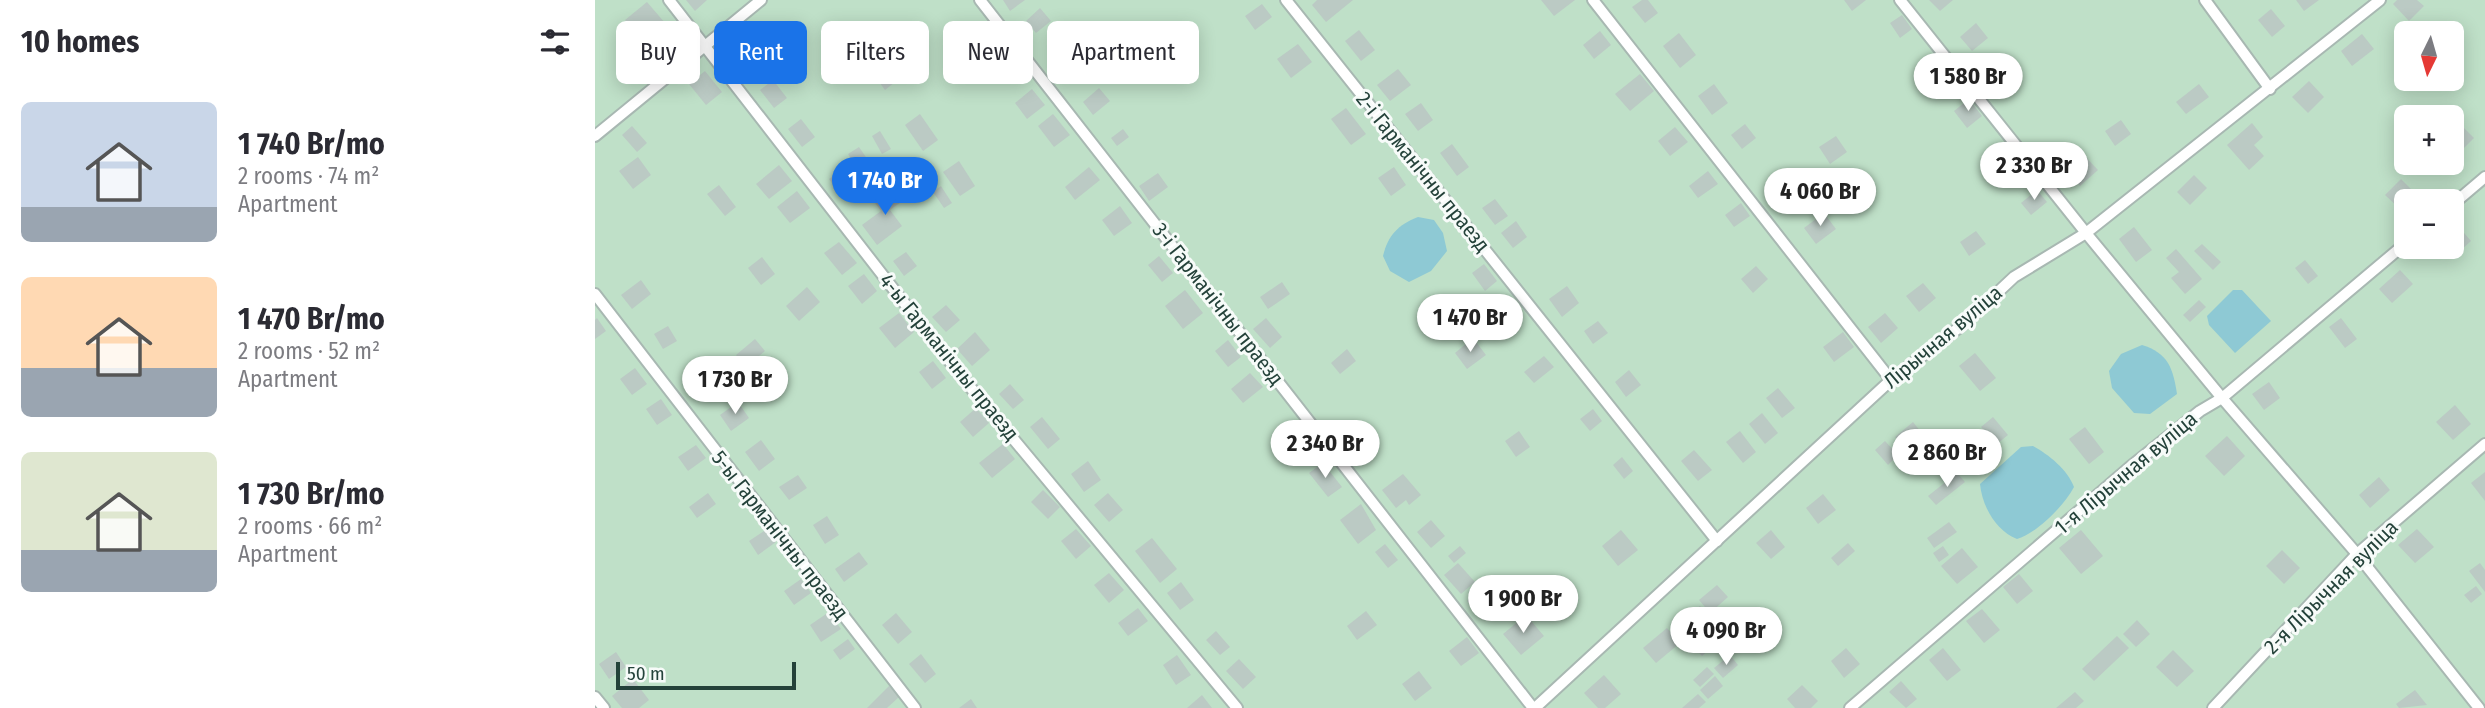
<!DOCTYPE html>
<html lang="en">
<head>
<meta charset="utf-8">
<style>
	:root { --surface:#fff; --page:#f7f7f7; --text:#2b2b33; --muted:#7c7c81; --accent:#1a73e8 }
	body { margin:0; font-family:"Fira Sans Condensed",sans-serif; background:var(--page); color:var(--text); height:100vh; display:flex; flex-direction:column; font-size:26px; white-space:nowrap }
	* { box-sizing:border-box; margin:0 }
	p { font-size:23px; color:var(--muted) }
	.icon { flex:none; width:38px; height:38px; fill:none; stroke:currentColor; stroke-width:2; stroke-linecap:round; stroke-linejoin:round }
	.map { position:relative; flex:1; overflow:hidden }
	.side { display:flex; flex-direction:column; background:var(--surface); width:595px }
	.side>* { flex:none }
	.top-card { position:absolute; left:21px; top:21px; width:665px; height:63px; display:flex; gap:14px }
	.needle { width:46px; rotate:185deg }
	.controls { position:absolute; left:1799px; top:21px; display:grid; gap:14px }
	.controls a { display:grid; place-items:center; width:70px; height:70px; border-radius:10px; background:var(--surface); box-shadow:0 4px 18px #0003; font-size:35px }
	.scale { position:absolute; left:21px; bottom:18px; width:180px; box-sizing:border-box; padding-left:7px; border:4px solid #24423a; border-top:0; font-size:19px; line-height:24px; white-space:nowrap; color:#24423a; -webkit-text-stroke:5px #f7fbf9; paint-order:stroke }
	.price { position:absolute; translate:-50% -60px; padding:0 16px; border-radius:24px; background:#fff; color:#222; font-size:23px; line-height:46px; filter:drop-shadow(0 2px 4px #0008) }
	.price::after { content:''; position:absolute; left:50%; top:42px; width:21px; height:16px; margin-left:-10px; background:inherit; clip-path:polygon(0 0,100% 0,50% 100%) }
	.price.selected { background:var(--accent); color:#fff }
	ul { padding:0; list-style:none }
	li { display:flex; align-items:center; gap:21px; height:175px; padding:0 21px }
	li span { display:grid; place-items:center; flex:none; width:196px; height:140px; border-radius:10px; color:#555 }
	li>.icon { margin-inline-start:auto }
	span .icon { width:84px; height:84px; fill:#fffc; stroke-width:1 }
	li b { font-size:30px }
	h2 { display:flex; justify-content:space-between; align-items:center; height:84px; padding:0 21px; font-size:30px }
	.chip { padding:0 24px; border-radius:10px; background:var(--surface); box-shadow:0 4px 18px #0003; font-size:24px; line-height:63px }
	.chip.selected { background:var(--accent); color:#fff }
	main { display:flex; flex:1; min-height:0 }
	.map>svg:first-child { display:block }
	.green { fill:#bfe0c8; fill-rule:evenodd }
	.water { fill:#8ec9d4 }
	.building { fill:#bbcac4 }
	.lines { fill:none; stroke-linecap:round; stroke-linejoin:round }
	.lane-casing { stroke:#a8b8b2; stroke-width:14 }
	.lane { stroke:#fff; stroke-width:10 }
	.labels { text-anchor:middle; stroke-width:6; stroke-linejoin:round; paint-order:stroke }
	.street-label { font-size:21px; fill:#24423a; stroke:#f7fbf9 }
</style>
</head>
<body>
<main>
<section class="side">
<h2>10 homes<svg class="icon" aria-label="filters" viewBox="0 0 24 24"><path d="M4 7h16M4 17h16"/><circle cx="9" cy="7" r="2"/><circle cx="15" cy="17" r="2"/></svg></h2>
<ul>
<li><span style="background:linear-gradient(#c9d6e8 75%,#9aa5b1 0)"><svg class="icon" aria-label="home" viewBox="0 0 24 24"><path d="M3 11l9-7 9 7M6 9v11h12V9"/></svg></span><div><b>1 740 Br/mo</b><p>2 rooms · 74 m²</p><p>Apartment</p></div></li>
<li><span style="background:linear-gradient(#ffd9b3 65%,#9aa5b1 0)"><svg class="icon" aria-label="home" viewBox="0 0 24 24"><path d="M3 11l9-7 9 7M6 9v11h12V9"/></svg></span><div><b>1 470 Br/mo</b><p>2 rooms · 52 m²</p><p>Apartment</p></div></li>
<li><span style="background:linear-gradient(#dfe7d0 70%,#9aa5b1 0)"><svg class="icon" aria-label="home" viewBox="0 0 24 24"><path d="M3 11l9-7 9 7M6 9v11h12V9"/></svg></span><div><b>1 730 Br/mo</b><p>2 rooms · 66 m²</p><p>Apartment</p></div></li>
</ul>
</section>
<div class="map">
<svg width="1890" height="708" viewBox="0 0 1890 708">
	<rect width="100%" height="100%" fill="#e6efeb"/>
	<path class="green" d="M0,0h1890v708h-1890zM1811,33h46v46h-46zM1811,117h46v46h-46zM1811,201h46v46h-46z"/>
	<g class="water">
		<path d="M823,217l16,3 9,13 4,18 -16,20 -22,11 -19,-11 -7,-15c5,-21 15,-31 35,-39z"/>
		<path d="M1638,290h9l29,31 -36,32 -26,-28 -2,-9z"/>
		<path d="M1547,345c26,8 31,23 35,49l-27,20 -16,-1 -22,-25 -3,-17 12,-17z"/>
		<path d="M1438,446c16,9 34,23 41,41 -11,20 -36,45 -57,52 -21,-8 -35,-33 -37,-55l41,-37z"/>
	</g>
	<g class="building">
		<path d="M91,0h21l-12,11z"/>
		<path d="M408,0h22l-15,11z"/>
		<path d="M722,0h36l-27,22 -14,-17z"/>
		<path d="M946,0h34l-21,16z"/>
		<path d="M1047,0h6l10,13 -13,10 -13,-16z"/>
		<path d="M1249,0h22l-14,11z"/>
		<path d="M1334,0h24l-13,11z"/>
		<path d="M1701,0h23l-15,11z"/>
		<path d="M1802,0h20l7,6 -15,15 -16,-17z"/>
		<path d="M52,2l18,21 -22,19 -18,-22z"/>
		<path d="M667,4l10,13 -17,13 -10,-14z"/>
		<path d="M445,8l11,13 -15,12 -10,-12z"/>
		<path d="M1676,9l14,17 -13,11 -14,-17z"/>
		<path d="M1307,15l10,14 -12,9 -10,-15z"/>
		<path d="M1381,23l12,15 -16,13 -12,-14z"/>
		<path d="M764,30l16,20 -14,11 -16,-20z"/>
		<path d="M1005,31l11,14 -17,14 -11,-14z"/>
		<path d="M1084,33l17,22 -16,13 -17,-22z"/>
		<path d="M1767,34l12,15 -22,17 -11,-15z"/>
		<path d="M397,38l13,13 -19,17 -12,-13z"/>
		<path d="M157,40l17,22 -20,15 -16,-23z"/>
		<path d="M703,44l14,18 -21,16 -14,-19z"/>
		<path d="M483,58l9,12 -16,13 -9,-12z"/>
		<path d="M286,63l14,19 -10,8 -14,-19z"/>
		<path d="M1345,65l13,15 -12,9 -12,-15z"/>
		<path d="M1406,65l18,21 -11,9 -18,-21z"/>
		<path d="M803,69l13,16 -21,16 -13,-16z"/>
		<path d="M110,71l17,21 -16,13 -17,-21z"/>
		<path d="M1045,74l14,17 -24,20 -15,-17z"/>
		<path d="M178,80l14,18 -13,10 -14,-18z"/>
		<path d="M1714,81l15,16 -16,16 -16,-16z"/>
		<path d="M1119,84l14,19 -16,12 -14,-19z"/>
		<path d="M1604,84l10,13 -23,17 -10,-12z"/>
		<path d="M504,88l11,13 -17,14 -10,-13z"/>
		<path d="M437,89l13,16 -18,14 -12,-16z"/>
		<path d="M1374,99l13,17 -15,12 -13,-17z"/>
		<path d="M826,103l12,17 -15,11 -13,-17z"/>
		<path d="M751,108l20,26 -15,11 -20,-26z"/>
		<path d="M325,114l18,26 -15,11 -18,-26z"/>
		<path d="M458,114l17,21 -16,12 -16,-21z"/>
		<path d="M206,119l14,18 -13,10 -14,-18z"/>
		<path d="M1526,120l10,14 -16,12 -10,-15z"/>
		<path d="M1657,123l11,14 -9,8 10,11 -15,14 -22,-25z"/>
		<path d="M1150,124l11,14 -14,11 -11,-14z"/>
		<path d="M37,126l15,17 -10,9 -15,-17z"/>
		<path d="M1867,126l12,12 -15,15 -7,-7v-11z"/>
		<path d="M1080,127l13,15 -18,14 -12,-15z"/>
		<path d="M528,129l6,8 -12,9 -6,-8z"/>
		<path d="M285,131l11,18 -9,5 -10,-18z"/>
		<path d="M1241,136l11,16 -17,12 -11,-17z"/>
		<path d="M857,144l17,23 -12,9 -17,-23z"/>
		<path d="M264,147l13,19 -12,7 -12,-19z"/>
		<path d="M1489,155l14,15 -18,16 -13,-16z"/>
		<path d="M43,157l13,18 -18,14 -14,-18z"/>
		<path d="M364,161l16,25 -15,10 -17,-24z"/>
		<path d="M184,165l13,16 -23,18 -13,-15z"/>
		<path d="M494,167l11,13 -25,20 -10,-13z"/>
		<path d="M799,167l12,18 -15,11 -13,-18z"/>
		<path d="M251,168l15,22 -16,11 -16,-22z"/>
		<path d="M1113,171l10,13 -20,14 -9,-12z"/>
		<path d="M563,173l10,14 -19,14 -10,-15z"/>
		<path d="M1599,175l13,13 -17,17 -13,-13z"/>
		<path d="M1806,179l15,15 -10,7 -5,9 -16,-15z"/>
		<path d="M124,185l17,22 -11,9 -18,-22z"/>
		<path d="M304,186l9,11 -18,13 12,16 -25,19 -15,-20 19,-14 -6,-8z"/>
		<path d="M346,186l11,17 -8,5 -11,-16z"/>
		<path d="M1442,190l10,12 -16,13 -10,-12z"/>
		<path d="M202,191l13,17 -20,15 -13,-16z"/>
		<path d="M900,199l13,17 -13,9 -13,-17z"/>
		<path d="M1146,203l9,13 -16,11 -9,-12z"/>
		<path d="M525,206l12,17 -18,13 -12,-16z"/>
		<path d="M1229,213l12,16 -20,15 -12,-16z"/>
		<path d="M921,221l11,16 -14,11 -12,-15z"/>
		<path d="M1539,227l18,23 -16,12 -17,-23z"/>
		<path d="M1864,227l12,14 -20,18 -10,-12h11v-13z"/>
		<path d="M1381,231l10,13 -17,12 -9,-14z"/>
		<path d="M244,242l18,21 -15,12 -18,-22z"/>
		<path d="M1607,244l19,18 -8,8 -19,-19z"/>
		<path d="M1581,249l26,30 -17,15 -14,-16 8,-6 -13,-14z"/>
		<path d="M311,252l11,14 -13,10 -11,-15z"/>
		<path d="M564,256l14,17 -11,9 -14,-17z"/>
		<path d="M167,257l13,17 -14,11 -13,-17z"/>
		<path d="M1710,260l13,16 -10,8 -13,-16z"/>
		<path d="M889,264l13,17 -12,10 -13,-18z"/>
		<path d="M1161,266l12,13 -15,14 -12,-14z"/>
		<path d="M1805,270l13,14 -21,19 -13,-14z"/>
		<path d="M269,274l13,17 -15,13 -14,-18z"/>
		<path d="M46,280l10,14 -19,15 -11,-14z"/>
		<path d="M687,282l8,12 -22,15 -8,-12z"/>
		<path d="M1328,283l13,15 -17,14 -13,-16z"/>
		<path d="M972,286l12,17 -17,14 -13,-18z"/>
		<path d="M212,287l13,15 -21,19 -13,-15z"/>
		<path d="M590,290l18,23 -20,16 -18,-23z"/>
		<path d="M1604,300l7,7 -16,15 -7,-7z"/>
		<path d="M351,305l14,15 -14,12 -14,-15z"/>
		<path d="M304,313l15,19 -19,16 -16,-20z"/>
		<path d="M1290,313l13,15 -17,15 -13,-16z"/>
		<path d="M2,318l9,13 -11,8v-19z"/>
		<path d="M671,318l16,19 -12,11 -17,-19z"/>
		<path d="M1746,318l16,21 -12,9 -16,-21z"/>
		<path d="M1003,321l10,12 -15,11 -9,-13z"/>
		<path d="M73,326l9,15 -14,8 -9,-15z"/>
		<path d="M380,332l15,18 -18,16 -15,-17z"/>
		<path d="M1248,332l11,15 -20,15 -11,-15z"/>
		<path d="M878,338l13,17 -19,14 -12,-16z"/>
		<path d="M160,339l10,12 -19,16 -10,-12z"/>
		<path d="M633,340l13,17 -13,10 -13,-16z"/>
		<path d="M752,349l9,12 -16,13 -9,-11z"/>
		<path d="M1380,353l21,25 -16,13 -21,-25z"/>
		<path d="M949,356l10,11 -20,16 -10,-11z"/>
		<path d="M338,361l13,17 -14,11 -13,-17z"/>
		<path d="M110,365l9,13 -18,13 -9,-12z"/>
		<path d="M40,368l12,16 -15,11 -12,-16z"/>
		<path d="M1034,370l12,15 -15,12 -11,-15z"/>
		<path d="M655,373l13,14 -20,16 -12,-14z"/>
		<path d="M1674,382l11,16 -16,12 -12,-16z"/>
		<path d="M415,384l14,16 -11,9 -14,-15z"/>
		<path d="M1183,388l17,20 -13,10 -16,-20z"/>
		<path d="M66,399l11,16 -15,10 -11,-16z"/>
		<path d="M143,402l11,16 -18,13 -11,-16z"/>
		<path d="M1860,405l16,19 -18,16 -17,-18z"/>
		<path d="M381,408l13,15 -16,14 -13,-15z"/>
		<path d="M998,409l9,12 -12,10 -10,-12z"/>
		<path d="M1167,413l16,20 -13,11 -16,-20z"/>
		<path d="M447,417l18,22 -12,10 -18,-22z"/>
		<path d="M1398,417l15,18 -11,9 -16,-17z"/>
		<path d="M1318,422l12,15 -17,15 -13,-15z"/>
		<path d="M700,425l13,18 -15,11 -13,-18z"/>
		<path d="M1490,427l19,25 -15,12 -20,-25z"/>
		<path d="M924,431l11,16 -14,10 -11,-16z"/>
		<path d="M1145,431l16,21 -13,11 -17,-21z"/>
		<path d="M1632,436l18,20 -21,20 -19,-20z"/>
		<path d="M770,437l12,12 -18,17 -12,-13z"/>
		<path d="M166,440l14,19 -16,12 -14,-19z"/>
		<path d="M1290,441l13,14 -10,10 -13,-15z"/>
		<path d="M408,444l12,15 -23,19 -13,-15z"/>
		<path d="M101,445l10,13 -18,13 -10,-14z"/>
		<path d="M1099,450l18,20 -14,11 -17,-20z"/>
		<path d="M1027,457l11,14 -9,8 -11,-14z"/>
		<path d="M493,461l13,19 -17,12 -13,-18z"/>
		<path d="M728,463l19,24 -14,10 -19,-24z"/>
		<path d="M1890,472v29l-14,-18z"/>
		<path d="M1362,473l8,9 -29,23 -8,-9z"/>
		<path d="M808,474l18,21 -12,10 -3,-5 -10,8 -14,-18z"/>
		<path d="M203,475l9,13 -18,12 -10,-13z"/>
		<path d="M1784,477l11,13 -20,18 -11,-13z"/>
		<path d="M448,490l17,17 -12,12 -17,-17z"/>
		<path d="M113,493l8,11 -19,14 -8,-11z"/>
		<path d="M513,493l15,17 -14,12 -15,-17z"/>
		<path d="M1228,494l13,16 -18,14 -12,-16z"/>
		<path d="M766,504l15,26 -18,14 -18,-24z"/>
		<path d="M232,516l12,19 -14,9 -12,-19z"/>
		<path d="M836,520l14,16 -14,12 -14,-16z"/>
		<path d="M1354,522l8,10 -23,16 -7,-10z"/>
		<path d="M172,529l9,13 -18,13 -9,-14z"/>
		<path d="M481,529l15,17 -15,13 -15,-18z"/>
		<path d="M1822,529l17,18 -19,16 -17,-18z"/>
		<path d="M1026,530l17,20 -20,16 -16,-20z"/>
		<path d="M1176,530l14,17 -14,12 -15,-16z"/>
		<path d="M1486,530l22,26 -22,18 -22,-26z"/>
		<path d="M557,538l25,31 -17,14 -25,-32z"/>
		<path d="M1253,543l7,8 -17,15 -7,-8z"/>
		<path d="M790,544l13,16 -10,8 -13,-16z"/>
		<path d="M865,546l6,7 -12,10 -6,-7z"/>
		<path d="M1348,546l6,9 -10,7 -6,-9z"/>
		<path d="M1367,548l16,19 -21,17 -16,-18z"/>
		<path d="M1687,550l18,18 -16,16 -18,-18z"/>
		<path d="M264,552l9,12 -24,18 -9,-13z"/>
		<path d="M863,563l17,19 -14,12 -17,-19z"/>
		<path d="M1885,563l5,7v22l-16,-21z"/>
		<path d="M514,573l15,17 -15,13 -15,-18z"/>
		<path d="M1424,574l14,17 -16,13 -14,-17z"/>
		<path d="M206,579l10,14 -17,12 -10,-14z"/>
		<path d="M586,582l13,18 -14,10 -13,-17z"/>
		<path d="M1122,585l11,12 -18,16 -11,-13z"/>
		<path d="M1881,586l6,8 -11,9 -7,-8z"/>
		<path d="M965,587l14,17 -16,15 -15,-17z"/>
		<path d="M886,588l17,19 -15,13 -16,-19z"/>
		<path d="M1105,606l14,15 -6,6 -14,-16z"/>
		<path d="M543,608l10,13 -20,15 -10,-13z"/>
		<path d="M1387,609l18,21 -16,13 -18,-22z"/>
		<path d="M771,611l11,14 -20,15 -10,-14z"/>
		<path d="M234,612l12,17 -20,13 -11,-17z"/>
		<path d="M301,613l16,19 -14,12 -16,-19z"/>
		<path d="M931,615l18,21 -23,19 -18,-21z"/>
		<path d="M1542,620l13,14 -14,13 -13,-13z"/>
		<path d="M1072,628l13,15 -24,20 -13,-15z"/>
		<path d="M621,631l14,16 -10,8 -14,-15z"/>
		<path d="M1103,634l13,14 -9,8 -13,-14z"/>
		<path d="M1522,636l12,12 -35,33 -12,-12z"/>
		<path d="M872,637l12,16 -18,13 -12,-15z"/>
		<path d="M253,639l7,10 -15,11 -7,-10z"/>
		<path d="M1251,648l14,16 -16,14 -13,-17z"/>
		<path d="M1348,648l18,22 -14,11 -18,-21z"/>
		<path d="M1578,650l21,21 -17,16 -21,-20z"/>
		<path d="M21,652l10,15 -17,12 -10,-15z"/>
		<path d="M326,654l15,20 -11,9 -16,-19z"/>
		<path d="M582,655l14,20 -15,10 -13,-20z"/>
		<path d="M1135,655l8,10 -15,13 -9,-10z"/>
		<path d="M644,659l17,18 -13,12 -17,-18z"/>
		<path d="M1112,667l7,7 -14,13 -7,-7z"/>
		<path d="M824,671l13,17 -17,13 -13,-17z"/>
		<path d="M1009,675l17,19 -16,14h-7l-14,-15z"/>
		<path d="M1120,676l8,10 -15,13 -8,-9z"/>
		<path d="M38,679l16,21 -10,8h-17l-10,-12z"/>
		<path d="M1306,681l16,18 -11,9 -17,-16z"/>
		<path d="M1207,685l16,16 -7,7h-16l-8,-9z"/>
		<path d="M294,686l10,11 -12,11h-20z"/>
		<path d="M1820,690l12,15 -28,3 -3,-4z"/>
		<path d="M1480,692l9,9 -8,7h-20z"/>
		<path d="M1103,694l8,8 -7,6h-17z"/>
		<path d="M607,695l10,13h-25z"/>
		<path d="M376,699l6,9h-18z"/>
	</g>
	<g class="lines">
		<g class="lane-casing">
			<g id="lane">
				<path d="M74,0l292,376 276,332"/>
				<path d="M385,0l553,708"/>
				<path d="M691,0l431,541"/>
				<path d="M998,0l298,380"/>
				<path d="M1305,0l186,233 136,165 135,156 122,154"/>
				<path d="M1610,0l65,89"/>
				<path d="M0,136l166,-136"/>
				<path d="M1857,205l33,-28"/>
				<path d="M0,294l320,414"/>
				<path d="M0,697l9,11"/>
				<path d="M940,708l356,-328 74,-57 49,-46 72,-44 294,-233"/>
				<path d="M1255,708l280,-241 70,-56 22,-13 184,-155"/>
				<path d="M1618,708l144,-154 128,-110"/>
			</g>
		</g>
		<use href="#lane" class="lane"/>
	</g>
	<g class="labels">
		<g class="street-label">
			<text transform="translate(828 172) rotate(51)" y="7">2-і Гарманічны праезд</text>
			<text transform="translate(623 304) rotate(52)" y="7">3-і Гарманічны праезд</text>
			<text transform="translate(1348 337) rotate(-40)" y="7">Лірычная вуліца</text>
			<text transform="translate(354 357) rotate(51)" y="7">4-ы Гарманічны праезд</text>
			<text transform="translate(1531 473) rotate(-40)" y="7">1-я Лірычная вуліца</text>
			<text transform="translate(185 535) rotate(52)" y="7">5-ы Гарманічны праезд</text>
			<text transform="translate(1736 587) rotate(-45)" y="7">2-я Лірычная вуліца</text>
		</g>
	</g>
</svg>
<div class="controls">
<a><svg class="needle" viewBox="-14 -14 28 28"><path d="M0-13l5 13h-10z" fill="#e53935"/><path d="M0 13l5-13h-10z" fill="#7c7c81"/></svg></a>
<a>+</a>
<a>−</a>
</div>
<div class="scale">50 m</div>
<b class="price" style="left:1373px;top:113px">1 580 Br</b>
<b class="price" style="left:1439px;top:202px">2 330 Br</b>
<b class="price selected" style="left:290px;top:217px">1 740 Br</b>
<b class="price" style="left:1225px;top:228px">4 060 Br</b>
<b class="price" style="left:875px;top:354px">1 470 Br</b>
<b class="price" style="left:140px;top:416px">1 730 Br</b>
<b class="price" style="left:730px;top:480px">2 340 Br</b>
<b class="price" style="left:1352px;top:489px">2 860 Br</b>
<b class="price" style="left:928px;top:635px">1 900 Br</b>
<b class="price" style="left:1131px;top:667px">4 090 Br</b>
<div class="top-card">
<a class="chip">Buy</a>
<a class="chip selected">Rent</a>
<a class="chip">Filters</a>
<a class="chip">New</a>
<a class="chip">Apartment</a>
</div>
</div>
</main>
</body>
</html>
